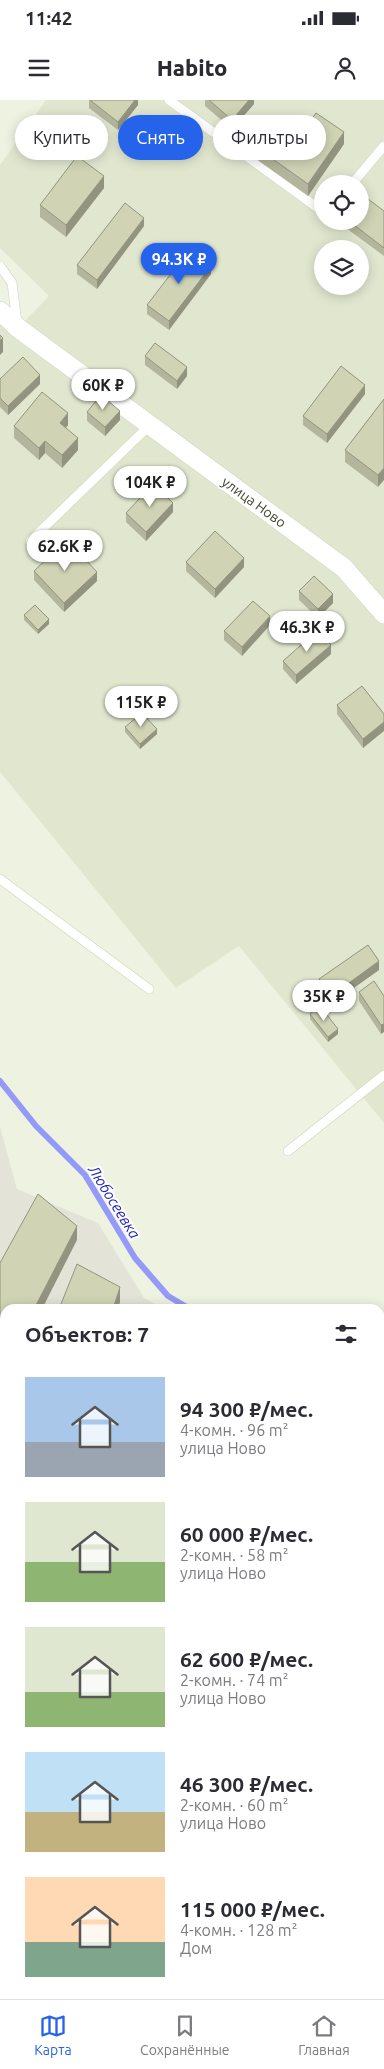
<!DOCTYPE html>
<html lang="ru">
<head>
<meta charset="utf-8">
<style>
	:root { --surface:#fff; --page:#f2f2f3; --text:#2b2b33; --muted:#7c7c81; --line:#e1e1e2; --accent:#2563eb }
	body { margin:0; font-family:Ubuntu,sans-serif; background:var(--page); color:var(--text); height:100vh; display:flex; flex-direction:column; font-size:19px; white-space:nowrap }
	* { box-sizing:border-box; margin:0 }
	p { font-size:16px; color:var(--muted) }
	.icon { flex:none; width:28px; height:28px; fill:none; stroke:currentColor; stroke-width:2; stroke-linecap:round; stroke-linejoin:round }
	.map { position:relative; flex:1; overflow:hidden }
	.sheet { position:absolute; left:0px; top:1204px; width:385px; height:696px; display:flex; flex-direction:column; background:var(--surface); border-radius:15px 15px 0 0; box-shadow:0 2px 12px #0003 }
	.sheet>* { flex:none }
	.guide { position:absolute; left:15px; top:15px; width:355px; height:45px; display:flex; gap:10px }
	.tools { position:absolute; left:314px; top:75px; display:grid; gap:10px }
	.tools a { display:grid; place-items:center; width:55px; height:55px; border-radius:50%; background:var(--surface); box-shadow:0 2px 12px #0003; font-size:25px }
	.price { position:absolute; translate:-50% -42px; padding:0 11px; border-radius:18px; background:#fff; color:#222; font-size:16px; line-height:32px; filter:drop-shadow(0 1px 2px #0008) }
	.price::after { content:''; position:absolute; left:50%; top:30px; width:15px; height:11px; margin-left:-8px; background:inherit; clip-path:polygon(0 0,100% 0,50% 100%) }
	.price.on { background:var(--accent); color:#fff }
	ul { padding:0; list-style:none }
	li { display:flex; align-items:center; gap:15px; height:125px; padding:0 25px }
	li span { display:grid; place-items:center; flex:none; width:140px; height:100px; border-radius:0px; color:#555 }
	li>.icon { margin-inline-start:auto }
	span .icon { width:60px; height:60px; fill:#fffc; stroke-width:1 }
	li b { font-size:21px }
	h2 { display:flex; justify-content:space-between; align-items:center; height:60px; padding:0 25px; font-size:21px }
	.chip { padding:0 18px; border-radius:22px; background:var(--surface); box-shadow:0 2px 12px #0003; font-size:18px; line-height:45px }
	.chip.on { background:var(--accent); color:#fff }
	.status { display:flex; justify-content:space-between; align-items:center; height:35px; padding:0 25px; background:var(--surface); direction:ltr }
	.status svg { height:14px; fill:currentColor }
	header { display:flex; justify-content:space-between; align-items:center; height:65px; padding:0 25px; background:var(--surface); font-size:22px; font-weight:800 }
	.tab-bar { display:flex; justify-content:space-around; align-items:center; height:70px; border-top:1px solid var(--line); background:var(--surface); font-size:14px; color:var(--muted) }
	.tab-bar a { display:grid; justify-items:center; gap:2px }
	.tab-bar .on { color:var(--accent) }
	.map>svg:first-child { display:block }
	.residential { fill:#e1e7cf; fill-rule:evenodd }
	.industrial { fill:#e3e4d7 }
	.lines { fill:none; stroke-linecap:round; stroke-linejoin:round }
	.stream { stroke:#9599f7; stroke-width:6 }
	.service-casing { stroke:#ced4b7; stroke-width:10 }
	.minor-casing { stroke:#ced4b7; stroke-width:20 }
	.service { stroke:#fff; stroke-width:9 }
	.minor { stroke:#fff; stroke-width:19 }
	.wall { fill:#b3b69c }
	.shaded-wall { fill:#92947f }
	.building { fill:#d0d4b5; stroke:#92947f }
	.labels { text-anchor:middle; stroke-width:4; stroke-linejoin:round; paint-order:stroke }
	.street-label { font-size:14px; fill:#414431; stroke:#fff }
	.water-label { font-size:15px; font-style:italic; fill:#2124ba; stroke:#fff }
</style>
</head>
<body>
<div class="status"><b>11:42</b><svg viewBox="0 0 49 12"><path d="M0 12V9h3v3zM5 12V6h3v6zM10 12V3h3v9zM15 12V0h3v12zM26 1h20v11H26zM47 4h2v5h-2z"/></svg></div>
<header><svg class="icon" aria-label="menu" viewBox="0 0 24 24"><path d="M4 6h16M4 12h16M4 18h16"/></svg>Habito<svg class="icon" aria-label="person" viewBox="0 0 24 24"><circle cx="12" cy="8" r="4"/><path d="M4 21q1-7 8-7t8 7"/></svg></header>
<div class="map">
<svg width="384" height="1899" viewBox="0 0 384 1899">
	<rect width="100%" height="100%" fill="#eef3e1"/>
	<g class="residential">
		<path d="M46,0h338v1023l-145,-177 -63,42 -176,-216v-454l18,10 31,-32 -49,-48v-83zM322,84h38v37h-38zM322,149h38v37h-38z"/>
		<path d="M0,1431l5,2v462h375v-327l4,1v330h-384z"/>
	</g>
	<path class="industrial" d="M0,1027l17,62 81,34 46,75 20,11h-159v197l-5,-1z"/>
	<g class="lines">
		<g class="stream">
			<path d="M0,981l36,45 49,49 50,83 33,38 22,13"/>
			<path d="M380,1463l4,1"/>
		</g>
		<g class="service-casing">
			<g id="service">
				<path d="M169,0l153,111"/>
				<path d="M352,84l32,-38"/>
				<path d="M0,166l12,17 5,40"/>
				<path d="M30,441l120,-116"/>
				<path d="M0,779l149,110"/>
				<path d="M288,1051l96,-76"/>
				<path d="M0,1459l5,1"/>
				<path d="M0,1557l5,3"/>
				<path d="M380,1678l4,4"/>
				<path d="M380,1850l4,5"/>
				<path d="M0,1862l5,-1"/>
				<path d="M213,1895l2,4"/>
				<path d="M59,1899l5,-4"/>
			</g>
		</g>
		<g class="minor-casing">
			<path id="minor" d="M0,211l18,17 326,240 40,46"/>
		</g>
		<use href="#service" class="service"/>
		<use href="#minor" class="minor"/>
	</g>
	<g class="wall">
		<path d="M89,0h49v5l-20,25 -29,-22z"/>
		<path d="M205,0h49v4l-22,25 -27,-23z"/>
		<path d="M299,38l45,6 -36,52 -59,-42v-12z"/>
		<path d="M104,88l-38,49 -26,-20v-12z"/>
		<path d="M384,111v45l-42,-31v-4h18z"/>
		<path d="M144,126l-47,63 -20,-15v-9z"/>
		<path d="M211,174l-42,56 -22,-16v-9z"/>
		<path d="M145,256l42,20 -10,13 -32,-24z"/>
		<path d="M0,279l40,5 -32,31 -8,-8z"/>
		<path d="M365,294l-38,49 -24,-18v-9z"/>
		<path d="M384,299l-6,88 -33,-25v-12z"/>
		<path d="M87,312l33,8 -15,16 -18,-15z"/>
		<path d="M68,325l-2,3 12,22 -16,18 -17,-15 -6,7 -25,-22v-12z"/>
		<path d="M173,412l-27,29 -20,-19v-9z"/>
		<path d="M186,462l58,5 -29,31 -29,-27z"/>
		<path d="M34,471l63,10 -33,31 -30,-32z"/>
		<path d="M299,491l34,12 -15,15 -19,-18z"/>
		<path d="M24,515l25,9 -11,10 -14,-14z"/>
		<path d="M270,525l-28,31 -18,-16v-9z"/>
		<path d="M331,554l-35,30 -13,-15v-8z"/>
		<path d="M337,605l47,9 -21,34 -26,-34z"/>
		<path d="M125,627l32,7 -17,15 -15,-17z"/>
		<path d="M379,870l-48,34 -12,-16v-9z"/>
		<path d="M359,892l25,4 -3,38 -22,-33z"/>
		<path d="M310,914l28,20 -10,8 -18,-23z"/>
		<path d="M5,1346v39l-5,-2v-24z"/>
		<path d="M0,1468l5,2v68l-5,-3z"/>
		<path d="M380,1700l4,6v101l-4,-5z"/>
		<path d="M330,1895h27l4,4h-28z"/>
	</g>
	<g class="shaded-wall">
		<path d="M135,0h3v5l-20,25v-8z"/>
		<path d="M249,0h5v4l-22,25v-9z"/>
		<path d="M344,32v12l-36,52v-12z"/>
		<path d="M104,76v12l-38,49v-12z"/>
		<path d="M144,118v8l-47,63v-9z"/>
		<path d="M211,166v8l-42,56v-9z"/>
		<path d="M3,238v14l-3,3v-14z"/>
		<path d="M187,267v9l-10,13v-8z"/>
		<path d="M40,275v9l-32,31v-9z"/>
		<path d="M365,285v9l-38,49v-9z"/>
		<path d="M120,311v9l-15,16v-9z"/>
		<path d="M68,313v12l-8,10v-12z"/>
		<path d="M78,338v12l-16,18v-13z"/>
		<path d="M45,341v12l-6,7v-12z"/>
		<path d="M384,368v12l-6,7v-12z"/>
		<path d="M173,403v9l-27,29v-9z"/>
		<path d="M244,458v9l-29,31v-9z"/>
		<path d="M97,472v9l-33,31v-9z"/>
		<path d="M333,494v9l-15,15v-9z"/>
		<path d="M270,516v9l-28,31v-9z"/>
		<path d="M49,519v5l-11,10v-4z"/>
		<path d="M331,545v9l-35,30v-9z"/>
		<path d="M384,622v9l-21,17v-9z"/>
		<path d="M157,629v5l-17,15v-5z"/>
		<path d="M379,861v9l-48,34v-8z"/>
		<path d="M384,924v8l-3,2v-9z"/>
		<path d="M338,929v5l-10,8v-5z"/>
		<path d="M77,1126v14l-35,69h-8z"/>
		<path d="M120,1187v15l-2,7h-5z"/>
		<path d="M5,1271v14l-5,13v-14z"/>
		<path d="M207,1895v4h-7z"/>
	</g>
	<g class="building">
		<path d="M90,0h45l-17,22z"/>
		<path d="M209,0h40l-17,20z"/>
		<path d="M316,13l28,19 -36,52 -59,-42 18,-26 32,22z"/>
		<path d="M77,56l27,20 -38,49 -26,-20z"/>
		<path d="M360,93l24,18v37l-35,-27h11z"/>
		<path d="M125,103l19,15 -47,62 -20,-15z"/>
		<path d="M190,149l21,17 -42,55 -22,-16z"/>
		<path d="M0,235l3,3 -3,3z"/>
		<path d="M155,243l32,24 -10,14 -32,-25z"/>
		<path d="M23,257l17,18 -32,31 -8,-8v-19z"/>
		<path d="M341,266l24,19 -38,49 -24,-18z"/>
		<path d="M42,292l26,21 -8,10 18,15 -16,17 -17,-14 -6,7 -25,-22z"/>
		<path d="M101,295l19,16 -15,16 -18,-15z"/>
		<path d="M384,299v69l-6,7 -33,-25z"/>
		<path d="M153,384l20,19 -27,29 -20,-19z"/>
		<path d="M215,431l29,27 -29,31 -29,-27z"/>
		<path d="M67,440l30,32 -33,31 -30,-32z"/>
		<path d="M314,476l19,18 -15,15 -19,-18z"/>
		<path d="M253,501l17,15 -28,31 -18,-16z"/>
		<path d="M35,505l14,14 -11,11 -14,-15z"/>
		<path d="M318,530l13,15 -35,30 -13,-14z"/>
		<path d="M362,586l22,28v8l-21,17 -26,-34z"/>
		<path d="M142,613l15,16 -17,15 -15,-17z"/>
		<path d="M368,845l11,16 -48,35 -12,-17z"/>
		<path d="M374,881l10,15v28l-3,1 -22,-33z"/>
		<path d="M320,906l18,23 -10,8 -18,-23z"/>
		<path d="M38,1094l39,32 -43,83h-29v62l-5,13v-121z"/>
		<path d="M77,1164l43,23 -7,22h-54z"/>
		<path d="M5,1346v24l-5,-1v-10z"/>
		<path d="M0,1468l5,2v49l-5,-2z"/>
		<path d="M380,1700l4,6v83l-4,-5z"/>
		<path d="M83,1895h124l-7,4h-113l-5,-2z"/>
		<path d="M334,1895h23l4,4h-24z"/>
	</g>
	<g class="labels">
		<g class="street-label">
			<text transform="translate(254 402) rotate(36)" y="5">улица Ново</text>
		</g>
		<g class="water-label">
			<text transform="translate(114 1102) rotate(58)" y="5">Любосеевка</text>
		</g>
	</g>
</svg>
<div class="tools">
<a><svg class="icon" aria-label="locate" viewBox="0 0 24 24"><circle cx="12" cy="12" r="6"/><path d="M12 2v4M12 18v4M2 12h4M18 12h4"/></svg></a>
<a><svg class="icon" aria-label="layers" viewBox="0 0 24 24"><path d="M12 4l9 5-9 5-9-5zM3 14l9 5 9-5"/></svg></a>
</div>
<b class="price on" style="left:179px;top:185px">94.3K ₽</b>
<b class="price" style="left:103px;top:311px">60K ₽</b>
<b class="price" style="left:150px;top:408px">104K ₽</b>
<b class="price" style="left:65px;top:472px">62.6K ₽</b>
<b class="price" style="left:307px;top:553px">46.3K ₽</b>
<b class="price" style="left:141px;top:628px">115K ₽</b>
<b class="price" style="left:324px;top:922px">35K ₽</b>
<div class="guide">
<a class="chip">Купить</a>
<a class="chip on">Снять</a>
<a class="chip">Фильтры</a>
</div>
<section class="sheet">
<h2>Объектов: 7<svg class="icon" aria-label="filters" viewBox="0 0 24 24"><path d="M4 7h16M4 17h16"/><circle cx="9" cy="7" r="2"/><circle cx="15" cy="17" r="2"/></svg></h2>
<ul>
<li><span style="background:linear-gradient(#a9c7e8 65%,#9aa5b1 0)"><svg class="icon" aria-label="home" viewBox="0 0 24 24"><path d="M3 11l9-7 9 7M6 9v11h12V9"/></svg></span><div><b>94 300 ₽/мес.</b><p>4-комн. · 96 m²</p><p>улица Ново</p></div></li>
<li><span style="background:linear-gradient(#dfe7d0 60%,#8fb573 0)"><svg class="icon" aria-label="home" viewBox="0 0 24 24"><path d="M3 11l9-7 9 7M6 9v11h12V9"/></svg></span><div><b>60 000 ₽/мес.</b><p>2-комн. · 58 m²</p><p>улица Ново</p></div></li>
<li><span style="background:linear-gradient(#dfe7d0 65%,#8fb573 0)"><svg class="icon" aria-label="home" viewBox="0 0 24 24"><path d="M3 11l9-7 9 7M6 9v11h12V9"/></svg></span><div><b>62 600 ₽/мес.</b><p>2-комн. · 74 m²</p><p>улица Ново</p></div></li>
<li><span style="background:linear-gradient(#bfe0f5 60%,#c2b280 0)"><svg class="icon" aria-label="home" viewBox="0 0 24 24"><path d="M3 11l9-7 9 7M6 9v11h12V9"/></svg></span><div><b>46 300 ₽/мес.</b><p>2-комн. · 60 m²</p><p>улица Ново</p></div></li>
<li><span style="background:linear-gradient(#ffd9b3 65%,#7fa58c 0)"><svg class="icon" aria-label="home" viewBox="0 0 24 24"><path d="M3 11l9-7 9 7M6 9v11h12V9"/></svg></span><div><b>115 000 ₽/мес.</b><p>4-комн. · 128 m²</p><p>Дом</p></div></li>
</ul>
</section>
</div>
<nav class="tab-bar">
<a class="on"><svg class="icon" aria-label="map" viewBox="0 0 24 24"><path d="M3 6l6-2 6 2 6-2v14l-6 2-6-2-6 2zM9 4v14M15 6v14"/></svg>Карта</a>
<a><svg class="icon" aria-label="saved" viewBox="0 0 24 24"><path d="M7 4h10v16l-5-4-5 4z"/></svg>Сохранённые</a>
<a><svg class="icon" aria-label="home" viewBox="0 0 24 24"><path d="M3 11l9-7 9 7M6 9v11h12V9"/></svg>Главная</a>
</nav>
</body>
</html>
